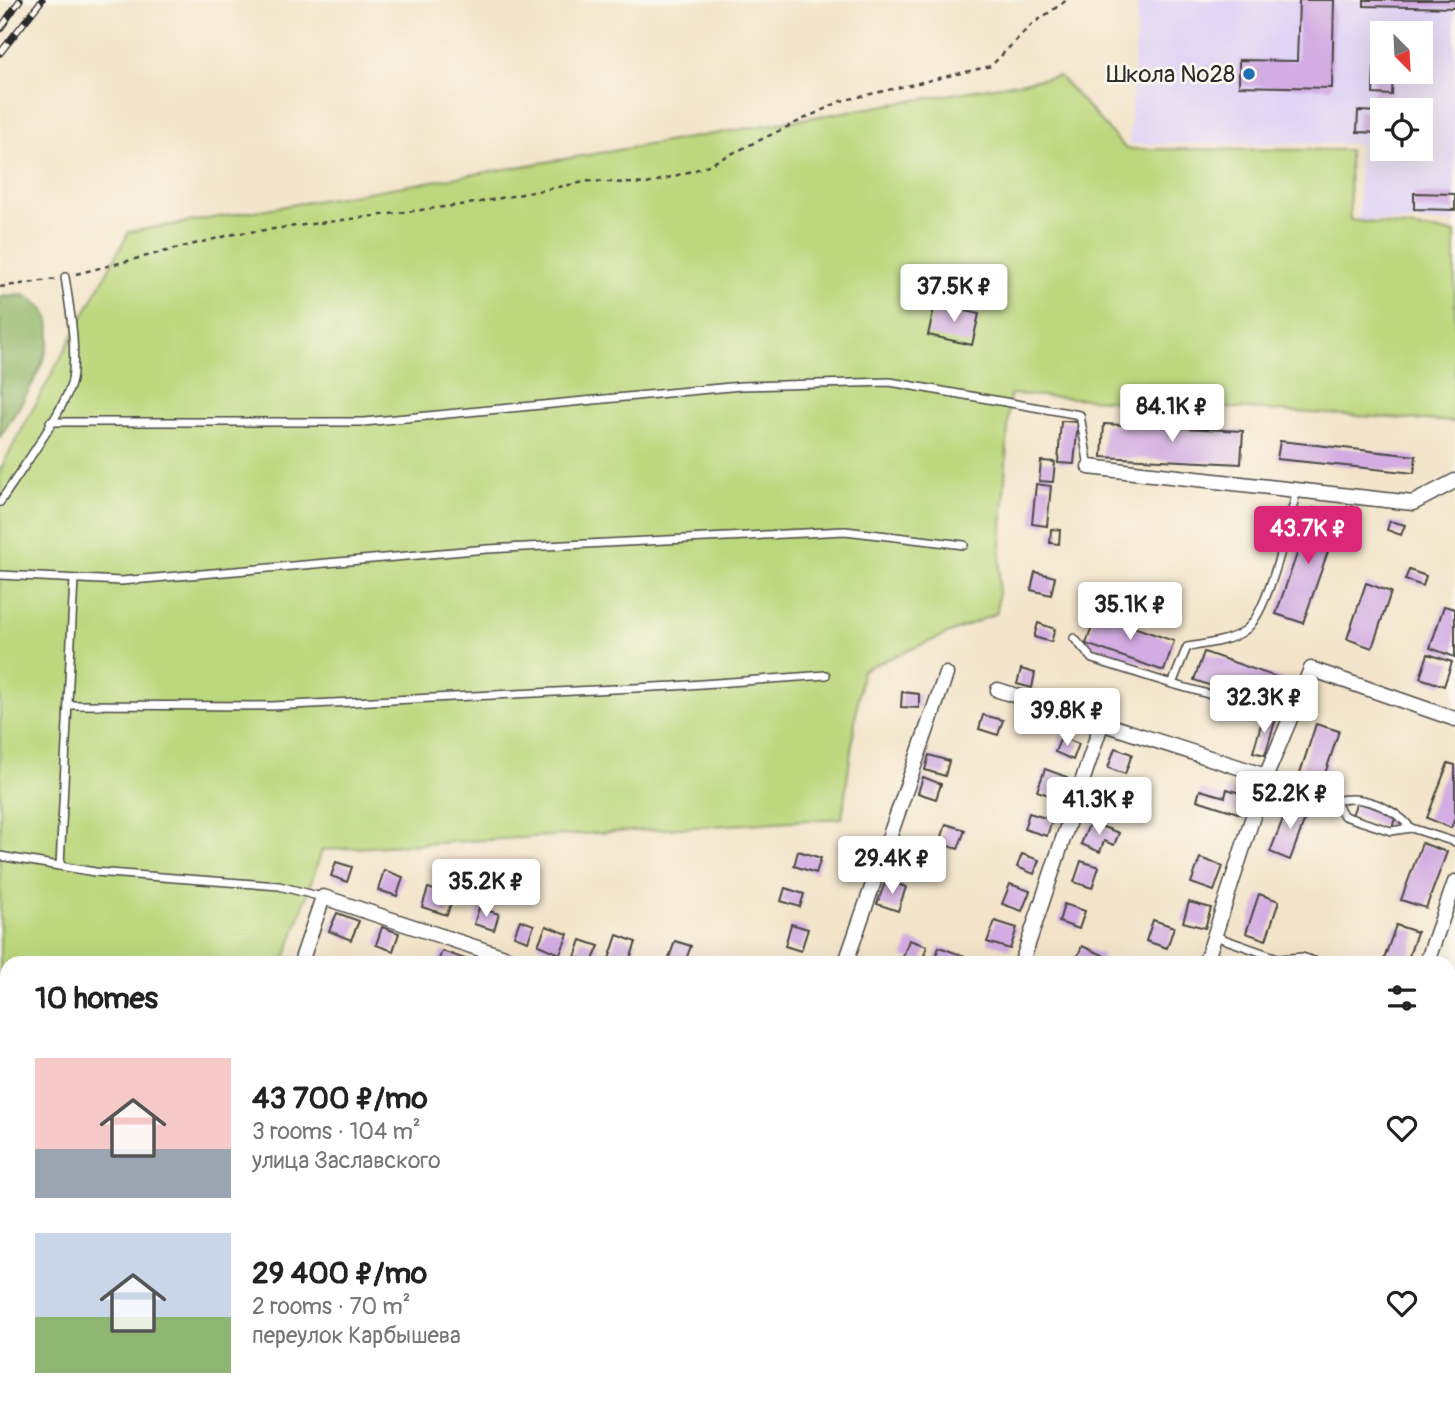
<!DOCTYPE html>
<html lang="en">
<head>
<meta charset="utf-8">
<style>
	:root { --surface:#fff; --page:#f6f6f6; --text:#222; --muted:#767676; --accent:#db2777 }
	body { margin:0; font-family:Pangolin,sans-serif; background:var(--page); color:var(--text); height:100vh; display:flex; flex-direction:column; font-size:26px; white-space:nowrap }
	* { box-sizing:border-box; margin:0 }
	p { font-size:23px; color:var(--muted) }
	.icon { flex:none; width:38px; height:38px; fill:none; stroke:currentColor; stroke-width:2; stroke-linecap:round; stroke-linejoin:round }
	.map { position:relative; flex:1; overflow:hidden }
	.panel { position:absolute; left:0px; top:956px; width:1456px; height:450px; display:flex; flex-direction:column; background:var(--surface); border-radius:21px 21px 0 0; box-shadow:0 7px 28px #0002 }
	.panel>* { flex:none }
	.needle { width:46px; rotate:156deg }
	.fabs { position:absolute; left:1370px; top:21px; display:grid; gap:14px }
	.fabs a { display:grid; place-items:center; width:63px; height:63px; border-radius:0px; background:var(--surface); box-shadow:0 7px 28px #0002; font-size:35px }
	.price { position:absolute; translate:-50% -60px; padding:0 16px; border-radius:7px; background:#fff; color:#222; font-size:23px; line-height:46px; filter:drop-shadow(0 2px 4px #0008) }
	.price::after { content:''; position:absolute; left:50%; top:42px; width:21px; height:16px; margin-left:-10px; background:inherit; clip-path:polygon(0 0,100% 0,50% 100%) }
	.price.active { background:var(--accent); color:#fff }
	ul { padding:0; list-style:none }
	li { display:flex; align-items:center; gap:21px; height:175px; padding:0 35px }
	li span { display:grid; place-items:center; flex:none; width:196px; height:140px; border-radius:0px; color:#555 }
	li>.icon { margin-inline-start:auto }
	span .icon { width:84px; height:84px; fill:#fffc; stroke-width:1 }
	li b { font-size:30px }
	h2 { display:flex; justify-content:space-between; align-items:center; height:84px; padding:0 35px; font-size:30px }
	.map>svg:first-child { display:block }
	.built { fill:#e0d4f4; fill-rule:evenodd }
	.green { fill:#bcd77d; stroke:#748154; stroke-width:2 }
	.forest { fill:#95b86c; stroke:#60724c; stroke-width:2 }
	.building { fill:#d2ace2 }
	.lines { fill:none; stroke-linecap:round; stroke-linejoin:round }
	.lane-casing { stroke:#494743; stroke-width:10 }
	.street-casing { stroke:#494743; stroke-width:17 }
	.path { stroke:#494743; stroke-width:2.5; stroke-dasharray:5 5; stroke-linecap:butt }
	.lane { stroke:#fff; stroke-width:7 }
	.street { stroke:#fff; stroke-width:14 }
	.rail-casing { stroke:#2b2b2b; stroke-width:7 }
	.rail { stroke:#fbf7ec; stroke-width:4.5; stroke-dasharray:13; stroke-linecap:butt }
	.poi-dot { fill:#1f6fb2; stroke:#fbf7ec; stroke-width:2.5 }
	.labels { text-anchor:middle; stroke-width:5; stroke-linejoin:round; paint-order:stroke }
	.poi-label { font-size:24px; fill:#2b2b2b; stroke:#fbf7ec; text-anchor:end }
</style>
</head>
<body>
<div class="map">
<svg width="1455" height="1405" viewBox="0 0 1455 1405">
	<rect width="100%" height="100%" fill="#fbf7ec"/>
	<filter id="ink" filterUnits="userSpaceOnUse"><feTurbulence type="fractalNoise" baseFrequency=".0143" numOctaves="2"/><feDisplacementMap in="SourceGraphic" scale="14" xChannelSelector="R" yChannelSelector="G"/><feConvolveMatrix kernelMatrix="1 2 1 2 8 2 1 2 1" color-interpolation-filters="sRGB"/></filter>
	<filter id="wash" filterUnits="userSpaceOnUse"><feTurbulence type="fractalNoise" baseFrequency=".00686" numOctaves="4" result="noise"/><feDisplacementMap in="SourceGraphic" scale="28" xChannelSelector="R" yChannelSelector="G"/><feGaussianBlur stdDeviation="1.57" result="paint"/><feColorMatrix in="noise" values="0 0 0 0 0 0 0 0 0 0 0 0 0 0 0 0 0 1.4 0 .05"/><feComposite in="paint" operator="in"/></filter>
	<g filter="url(#wash)">
		<rect width="100%" height="100%" fill="#f3e4c9"/>
		<path class="built" d="M1138,0h317v223l-96,-3v-76h-230zM1382,33h39v39h-39zM1382,110h39v39h-39z"/>
		<path class="green" d="M1059,76l67,73 223,1 1,70 105,13v189l-445,-28 -13,219 -135,57 -20,148 -520,32 -38,112h-277v221l-7,-2v-711l129,-238z"/>
		<g class="forest">
			<path d="M24,295c10,6 20,11 24,22 11,34 -31,93 -48,120v-140z"/>
			<path d="M0,1181l7,2v198l-7,-2z"/>
			<path d="M65,1398h595l21,7h-594z"/>
		</g>
		<g id="blocks">
			<g class="building">
				<path d="M1299,0h35l-2,88 -93,-2v-26l58,1z"/>
				<path d="M1364,0h91v8l-91,-2z"/>
				<path d="M1374,66h8v6h11l-1,23 -19,-1z"/>
				<path d="M1358,111l24,1v21l-25,-1z"/>
				<path d="M1414,193l41,1v16l-41,-1z"/>
				<path d="M935,304l44,10 -7,31 -44,-10z"/>
				<path d="M1061,421l17,1 -4,42 -16,-1z"/>
				<path d="M1104,424l139,7 -2,33 -139,-7z"/>
				<path d="M1280,441l136,15 -2,17 -137,-14z"/>
				<path d="M1041,461l14,1 -2,20 -14,-1z"/>
				<path d="M1036,484l15,2 -4,40 -15,-2z"/>
				<path d="M1313,508l27,9 -37,106 -27,-9z"/>
				<path d="M1390,521l15,4 -4,10 -14,-5z"/>
				<path d="M1051,529l9,1 -1,14 -9,-1z"/>
				<path d="M1409,570l17,6 -3,10 -18,-6z"/>
				<path d="M1035,572l20,5 -4,18 -20,-5z"/>
				<path d="M1366,583l25,9 -19,56 -25,-9z"/>
				<path d="M1444,606l11,3v48l-25,-9z"/>
				<path d="M1096,614l78,27 -10,30 -78,-27z"/>
				<path d="M1038,623l17,6 -4,13 -17,-5z"/>
				<path d="M1204,652l81,28 -10,28 -81,-28z"/>
				<path d="M1428,654l24,8 -8,24 -24,-8z"/>
				<path d="M1021,669l14,4 -3,15 -15,-4z"/>
				<path d="M902,692l17,2v14l-18,-1z"/>
				<path d="M1264,714l12,4 -11,37 -12,-3z"/>
				<path d="M983,715l20,5 -5,15 -19,-6z"/>
				<path d="M1316,724l23,7 -17,52 -23,-7z"/>
				<path d="M1061,737l18,7 -6,16 -18,-8z"/>
				<path d="M1115,748l17,6 -7,20 -17,-6z"/>
				<path d="M929,755l20,6 -4,15 -20,-6z"/>
				<path d="M1448,763l7,2v53l-4,10 -24,-10z"/>
				<path d="M1045,769l22,8 -7,22 -23,-8z"/>
				<path d="M923,777l18,7 -5,15 -18,-6z"/>
				<path d="M1100,784l21,7 -8,23 -21,-8z"/>
				<path d="M1227,789l19,6 -5,19 -44,-14 3,-10 25,7z"/>
				<path d="M1290,801l19,7 -19,52 -20,-8z"/>
				<path d="M1357,802l39,13 -4,13 -40,-13z"/>
				<path d="M1029,813l23,7 -5,16 -23,-7z"/>
				<path d="M1090,822l29,11 -5,12 -10,-4 -4,11 -19,-8z"/>
				<path d="M946,824l19,6 -7,19 -18,-6z"/>
				<path d="M1422,843l25,9 -21,56 -25,-8z"/>
				<path d="M898,849l18,6 -6,19 -18,-6z"/>
				<path d="M798,851l23,7 -5,15 -22,-7z"/>
				<path d="M1022,854l17,6 -5,14 -17,-7z"/>
				<path d="M1200,858l23,8 -9,25 -23,-8z"/>
				<path d="M1081,861l18,6 -7,21 -18,-6z"/>
				<path d="M336,862l16,5 -5,15 -16,-6z"/>
				<path d="M384,870l19,7 -6,19 -19,-6z"/>
				<path d="M886,880l20,7 -8,24 -21,-7z"/>
				<path d="M1010,884l20,7 -8,20 -20,-7z"/>
				<path d="M428,888l25,8 -6,19 -25,-8z"/>
				<path d="M785,888l19,6 -4,13 -19,-6z"/>
				<path d="M1259,894l20,7 -13,39 -20,-7z"/>
				<path d="M1189,902l22,6 -6,20 -22,-6z"/>
				<path d="M1064,904l21,7 -6,18 -20,-7z"/>
				<path d="M479,908l20,6 -5,16 -20,-6z"/>
				<path d="M337,913l22,8 -8,19 -22,-9z"/>
				<path d="M520,920l14,5 -6,16 -14,-5z"/>
				<path d="M1153,920l21,7 -7,21 -21,-7z"/>
				<path d="M995,921l22,7 -7,21 -23,-7z"/>
				<path d="M791,924l17,5 -7,22 -16,-5z"/>
				<path d="M1396,925l21,7 -10,30h-24z"/>
				<path d="M546,926l22,8 -8,20 -22,-9z"/>
				<path d="M382,927l17,6 -6,18 -17,-6z"/>
				<path d="M617,935l19,7 -7,20h-21z"/>
				<path d="M581,940l18,6 -7,16 -17,-5z"/>
				<path d="M909,940l18,6 -5,16 -19,-5z"/>
				<path d="M675,941l16,5 -6,16 -16,-4z"/>
				<path d="M1082,946l21,9 -4,7h-24z"/>
				<path d="M939,947l28,10 -2,5h-31z"/>
				<path d="M442,951l23,8 -2,3h-25z"/>
				<path d="M1449,1023l6,3 -1,26 -5,-2z"/>
				<path d="M1455,1295v45l-6,-3v-27z"/>
				<path d="M1229,1398h30l-2,7h-20l-10,-3z"/>
			</g>
		</g>
	</g>
	<g filter="url(#ink)">
		<use href="#blocks" fill-opacity="0" stroke="#494743" stroke-width="2"/>
		<g class="lines">
			<g class="lane-casing">
				<g id="lane">
					<path d="M50,422h314l377,-36 149,-4 190,33 9,52"/>
					<path d="M0,502c16,-24 68,-97 72,-122 5,-34 -2,-69 -7,-103"/>
					<path d="M0,575l121,6 366,-32 358,-18 119,14"/>
					<path d="M1074,638l18,21 80,25 15,-37c18,-3 41,-5 57,-16 24,-14 45,-111 53,-141"/>
					<path d="M1172,684l119,33"/>
					<path d="M69,705l203,1 402,-20 152,-11"/>
					<path d="M1266,776l69,25 9,15 47,15 20,-3 44,14"/>
					<path d="M1335,801c27,-7 58,6 76,27"/>
					<path d="M0,856l95,16 184,14 43,11"/>
					<path d="M60,866l14,-287"/>
					<path d="M1215,936l65,23 2,3"/>
					<path d="M1280,959l22,-2 15,5"/>
					<path d="M0,1014l7,2"/>
				</g>
			</g>
			<g class="street-casing">
				<g id="street">
					<path d="M1089,467l324,36 42,-22"/>
					<path d="M998,690l268,86"/>
					<path d="M301,962l22,-65 197,65"/>
					<path d="M846,962l100,-288"/>
					<path d="M1022,962l80,-240"/>
					<path d="M1206,962l60,-186 45,-107 144,50"/>
					<path d="M1427,962l28,-80"/>
					<path d="M1449,1272l6,2"/>
					<path d="M822,1398l20,7"/>
					<path d="M869,1405l3,-7"/>
					<path d="M1055,1405l3,-7"/>
					<path d="M1271,1405l2,-7"/>
				</g>
			</g>
			<g class="path">
				<path d="M76,274l158,-40 241,-31 115,-22 57,3 55,-16 139,-67 150,-35 40,-41 36,-25"/>
				<path d="M0,287l56,-8"/>
			</g>
			<use href="#lane" class="lane"/>
			<use href="#street" class="street"/>
			<g class="rail-casing">
				<g id="rail">
					<path d="M0,29l20,-29"/>
					<path d="M0,53l42,-53"/>
				</g>
			</g>
			<use href="#rail" class="rail"/>
		</g>
	</g>
	<circle class="poi-dot" cx="1249" cy="74" r="7"/>
	<g class="labels">
		<g class="poi-label">
			<text x="1235" y="82">Школа №28</text>
		</g>
	</g>
</svg>
<div class="fabs">
<a><svg class="needle" viewBox="-14 -14 28 28"><path d="M0-13l5 13h-10z" fill="#e53935"/><path d="M0 13l5-13h-10z" fill="#767676"/></svg></a>
<a><svg class="icon" aria-label="locate" viewBox="0 0 24 24"><circle cx="12" cy="12" r="6"/><path d="M12 2v4M12 18v4M2 12h4M18 12h4"/></svg></a>
</div>
<b class="price" style="left:954px;top:324px">37.5K ₽</b>
<b class="price" style="left:1172px;top:444px">84.1K ₽</b>
<b class="price active" style="left:1308px;top:566px">43.7K ₽</b>
<b class="price" style="left:1130px;top:642px">35.1K ₽</b>
<b class="price" style="left:1264px;top:735px">32.3K ₽</b>
<b class="price" style="left:1067px;top:748px">39.8K ₽</b>
<b class="price" style="left:1290px;top:831px">52.2K ₽</b>
<b class="price" style="left:1099px;top:837px">41.3K ₽</b>
<b class="price" style="left:892px;top:896px">29.4K ₽</b>
<b class="price" style="left:486px;top:919px">35.2K ₽</b>
<section class="panel">
<h2>10 homes<svg class="icon" aria-label="filters" viewBox="0 0 24 24"><path d="M4 7h16M4 17h16"/><circle cx="9" cy="7" r="2"/><circle cx="15" cy="17" r="2"/></svg></h2>
<ul>
<li><span style="background:linear-gradient(#f6c9c9 65%,#9aa5b1 0)"><svg class="icon" aria-label="home" viewBox="0 0 24 24"><path d="M3 11l9-7 9 7M6 9v11h12V9"/></svg></span><div><b>43 700 ₽/mo</b><p>3 rooms · 104 m²</p><p>улица Заславского</p></div><svg class="icon" aria-label="heart" viewBox="0 0 24 24"><path d="M12 20l-8-8c-3-5 5-10 8-4 3-6 11-1 8 4z"/></svg></li>
<li><span style="background:linear-gradient(#c9d6e8 60%,#8fb573 0)"><svg class="icon" aria-label="home" viewBox="0 0 24 24"><path d="M3 11l9-7 9 7M6 9v11h12V9"/></svg></span><div><b>29 400 ₽/mo</b><p>2 rooms · 70 m²</p><p>переулок Карбышева</p></div><svg class="icon" aria-label="heart" viewBox="0 0 24 24"><path d="M12 20l-8-8c-3-5 5-10 8-4 3-6 11-1 8 4z"/></svg></li>
</ul>
</section>
</div>
</body>
</html>
